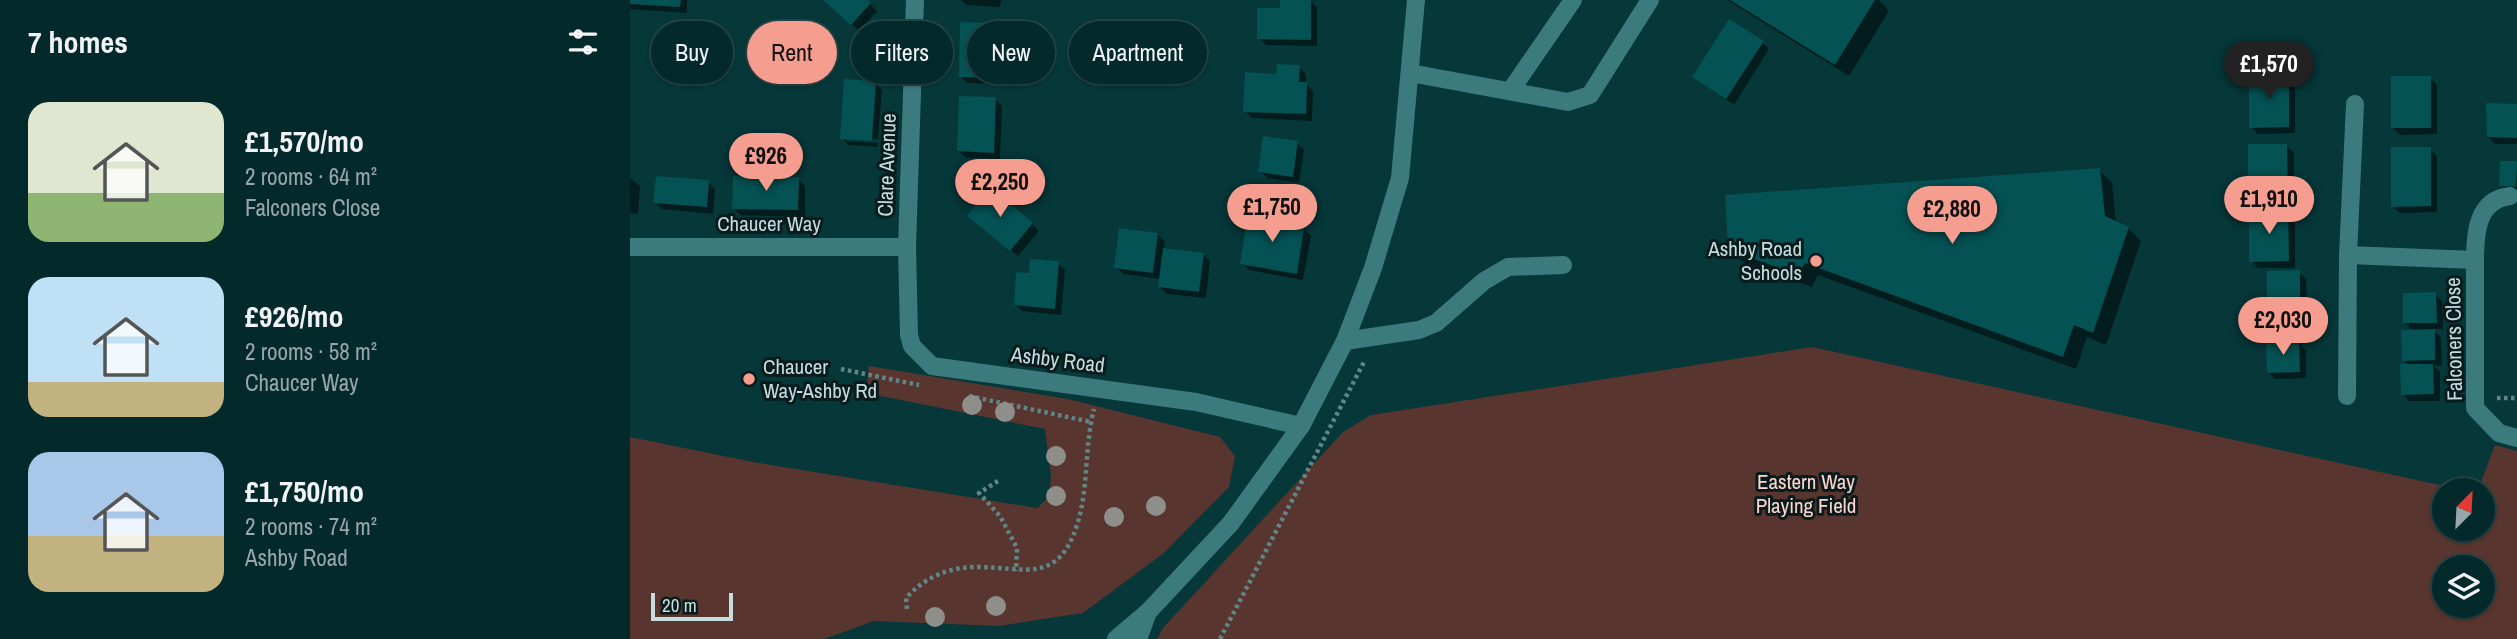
<!DOCTYPE html>
<html lang="en">
<head>
<meta charset="utf-8">
<style>
	:root { --surface:#04292b; --page:#123537; --text:#f1f3f6; --muted:#97a6a9; --line:#254547; --accent:#f59d8e }
	body { margin:0; font-family:"Archivo Narrow",sans-serif; background:var(--page); color:var(--text); height:100vh; display:flex; flex-direction:column; font-size:26px; white-space:nowrap }
	* { box-sizing:border-box; margin:0 }
	p { font-size:23px; color:var(--muted) }
	.icon { flex:none; width:38px; height:38px; fill:none; stroke:currentColor; stroke-width:2; stroke-linecap:round; stroke-linejoin:round }
	.map { position:relative; flex:1; overflow:hidden }
	.panel { display:flex; flex-direction:column; background:var(--surface); width:630px }
	.panel>* { flex:none }
	.top-card { position:absolute; left:21px; top:21px; width:665px; height:63px; display:flex; gap:14px }
	.needle { width:46px; rotate:24deg }
	.tools { position:absolute; left:1802px; top:478px; display:grid; gap:14px }
	.tools a { display:grid; place-items:center; width:63px; height:63px; border-radius:50%; background:var(--surface); box-shadow:0 2px 5px #0004,0 0 0 2px var(--line); font-size:35px }
	.scale { position:absolute; left:21px; bottom:18px; width:82px; box-sizing:border-box; padding-left:7px; border:4px solid #c6dddd; border-top:0; font-size:19px; line-height:24px; white-space:nowrap; color:#c6dddd; -webkit-text-stroke:5px #091b1c; paint-order:stroke }
	.price { position:absolute; translate:-50% -60px; padding:0 16px; border-radius:24px; background:var(--accent); color:#111; font-size:23px; line-height:46px; filter:drop-shadow(0 2px 4px #0008) }
	.price::after { content:''; position:absolute; left:50%; top:42px; width:21px; height:16px; margin-left:-10px; background:inherit; clip-path:polygon(0 0,100% 0,50% 100%) }
	.price.current { background:#222; color:#fff }
	ul { padding:0; list-style:none }
	li { display:flex; align-items:center; gap:21px; height:175px; padding:0 28px }
	li span { display:grid; place-items:center; flex:none; width:196px; height:140px; border-radius:21px; color:#555 }
	li>.icon { margin-inline-start:auto }
	span .icon { width:84px; height:84px; fill:#fffc; stroke-width:1 }
	li b { font-size:30px }
	h2 { display:flex; justify-content:space-between; align-items:center; height:84px; padding:0 28px; font-size:30px }
	.chip { padding:0 24px; border-radius:32px; background:var(--surface); box-shadow:0 2px 5px #0004,0 0 0 2px var(--line); font-size:24px; line-height:63px }
	.chip.current { background:var(--accent); color:#111 }
	main { display:flex; flex:1; min-height:0 }
	.map>svg:first-child { display:block }
	.green { fill:#59352f; fill-rule:evenodd }
	.shadow { fill:#0007 }
	.building { fill:#045254 }
	.lines { fill:none; stroke-linecap:round; stroke-linejoin:round }
	.path { stroke:#618687; stroke-width:4.5; stroke-dasharray:3.5 3.5; stroke-linecap:butt }
	.minor { stroke:#3c7b7d; stroke-width:18 }
	.tree { fill:#8e8e8b }
	.poi-dot { fill:#f59d8e; stroke:#091b1c; stroke-width:2.5 }
	.labels { text-anchor:middle; stroke-width:6; stroke-linejoin:round; paint-order:stroke }
	.street-label { font-size:21px; fill:#c6dddd; stroke:#091b1c }
	.poi-label { font-size:21px; fill:#c6dddd; stroke:#091b1c; text-anchor:end }
	.park-label { font-size:21px; fill:#fdd6ce; stroke:#091b1c }
</style>
</head>
<body>
<main>
<section class="panel">
<h2>7 homes<svg class="icon" aria-label="filters" viewBox="0 0 24 24"><path d="M4 7h16M4 17h16"/><circle cx="9" cy="7" r="2"/><circle cx="15" cy="17" r="2"/></svg></h2>
<ul>
<li><span style="background:linear-gradient(#dfe7d0 65%,#8fb573 0)"><svg class="icon" aria-label="home" viewBox="0 0 24 24"><path d="M3 11l9-7 9 7M6 9v11h12V9"/></svg></span><div><b>£1,570/mo</b><p>2 rooms · 64 m²</p><p>Falconers Close</p></div></li>
<li><span style="background:linear-gradient(#bfe0f5 75%,#c2b280 0)"><svg class="icon" aria-label="home" viewBox="0 0 24 24"><path d="M3 11l9-7 9 7M6 9v11h12V9"/></svg></span><div><b>£926/mo</b><p>2 rooms · 58 m²</p><p>Chaucer Way</p></div></li>
<li><span style="background:linear-gradient(#a9c7e8 60%,#c2b280 0)"><svg class="icon" aria-label="home" viewBox="0 0 24 24"><path d="M3 11l9-7 9 7M6 9v11h12V9"/></svg></span><div><b>£1,750/mo</b><p>2 rooms · 74 m²</p><p>Ashby Road</p></div></li>
</ul>
</section>
<div class="map">
<svg width="1887" height="639" viewBox="0 0 1887 639">
	<rect width="100%" height="100%" fill="#063739"/>
	<g class="green">
		<path d="M1182,347l650,143h-17v38h38v-38h-5l17,-45 22,6v188h-1360l6,-11 180,-196 28,-17zM1815,567h38v39h-38z"/>
		<path d="M239,366l199,33 152,38 15,19 -6,31 -65,66 -81,60 -84,13 -125,-5 -50,18h-194v-202l123,25 284,46 12,-11 2,-22 -6,-46 -179,-36z"/>
	</g>
	<g class="shadow">
		<path d="M0,0h57v13l-57,-4z"/>
		<path d="M195,0h41l11,11 -18,20z"/>
		<path d="M331,0h40l-1,7 -33,-2z"/>
		<path d="M652,0h28l7,7v39l-51,-1 -7,-7 23,-28z"/>
		<path d="M1097,0h152l10,11 -40,65z"/>
		<path d="M366,25l7,6 -2,53 -34,-1 -7,-7z"/>
		<path d="M1132,42l7,7 -35,56 -40,-28z"/>
		<path d="M669,67l7,7v10l7,7 -1,30 -60,-3 -7,-7 33,-36z"/>
		<path d="M1658,77l7,7v49l-37,1 -7,-7z"/>
		<path d="M1800,78l7,7v49l-37,1 -7,-7z"/>
		<path d="M245,83l7,7 -4,49 -31,-2v4l31,2v4l-29,-2 -7,-7z"/>
		<path d="M365,99l7,7 -2,53 -34,-1 -7,-7z"/>
		<path d="M1887,105v39h-22l-7,-7z"/>
		<path d="M667,143l7,7 -5,33 -32,-5 -7,-7z"/>
		<path d="M1657,146l7,7v49h-38l-7,-7z"/>
		<path d="M1800,149l7,7v56l-37,1 -7,-7z"/>
		<path d="M1886,163l1,26 -13,-1 -3,-3z"/>
		<path d="M1469,170l13,13 4,40 12,5 13,13 -35,104 -19,-8 -11,32 -258,-94 -6,12 -69,-25 -13,-13z"/>
		<path d="M0,178l10,8 -2,28 -8,-1z"/>
		<path d="M168,179l7,7v31l-65,-2 -7,-7z"/>
		<path d="M78,182l7,7 -2,25 -51,-5 -7,-6z"/>
		<path d="M1658,211l7,7v50h-37l-7,-7z"/>
		<path d="M658,221l6,6 10,2 7,7 -8,44 -54,-10 -7,-7z"/>
		<path d="M347,222l55,2 7,7 -21,25z"/>
		<path d="M528,235l7,7 -1,8 39,4 7,7 -4,37 -39,-4 -7,-7 1,-8 -38,-5 -7,-7z"/>
		<path d="M428,263l7,7 -4,45 -39,-4 -7,-7 15,-29z"/>
		<path d="M1669,272l7,7 1,29h-11l8,8 1,28h-6l7,6v28l-31,1 -7,-7 5,-28 -6,-7 10,-28 -8,-8z"/>
		<path d="M1805,294l7,7 1,28h-10l8,9 1,28h-8l6,6v29h-31l-7,-7 8,-28 -6,-6 9,-29 -8,-8z"/>
	</g>
	<g class="building">
		<path d="M0,0h51l-1,7 -50,-3z"/>
		<path d="M193,0h45l3,3 -20,22z"/>
		<path d="M650,0h31v40l-54,-1v-31h23z"/>
		<path d="M1100,0h145l-40,65z"/>
		<path d="M1099,19l35,22 -38,58 -34,-22z"/>
		<path d="M330,22l37,1 -2,55 -36,-1z"/>
		<path d="M647,64l23,1 -1,17h8l-1,32 -63,-2 2,-40 31,2z"/>
		<path d="M1619,75h40v52l-40,1z"/>
		<rect x="1761" y="76" width="40" height="52"/>
		<path d="M214,79l32,2 -4,60 -32,-2z"/>
		<path d="M329,96l37,1 -2,56 -37,-2z"/>
		<path d="M1856,103l31,1v34l-30,-1z"/>
		<path d="M633,136l35,5 -5,36 -35,-5z"/>
		<path d="M1618,144h39l1,52h-40z"/>
		<path d="M1761,147h40v59l-40,1z"/>
		<path d="M1870,161h17l-1,26 -17,-1z"/>
		<path d="M1470,168l5,48 24,11 -36,106 -19,-8 -11,32 -258,-94 -6,12 -71,-25 -3,-55z"/>
		<path d="M26,176l53,4 -2,27 -54,-4z"/>
		<path d="M103,176l66,1 -1,33 -66,-1z"/>
		<path d="M360,187l43,36 -23,28 -43,-35z"/>
		<path d="M1658,209l1,52 -40,1v-52z"/>
		<path d="M618,212l41,7 -1,5 16,3 -7,47 -57,-10z"/>
		<path d="M489,228l39,5 -5,40 -39,-5z"/>
		<path d="M533,248l41,5 -5,39 -41,-5z"/>
		<path d="M400,259l29,2 -4,48 -41,-4 2,-33 13,1z"/>
		<path d="M1670,270v31l-33,1v-31z"/>
		<path d="M1806,292l1,31h-34v-30z"/>
		<path d="M1634,307h34v31h-33z"/>
		<path d="M1805,329v31l-33,1 -1,-31z"/>
		<path d="M1669,341l1,31 -33,1 -1,-31z"/>
		<path d="M1770,364h33l1,30 -33,1z"/>
	</g>
	<g class="lines">
		<g class="path">
			<path d="M211,369l78,16"/>
			<path d="M339,396l122,26"/>
			<path d="M1867,398h20"/>
			<path d="M368,481l-19,12 21,23 17,32 -1,23"/>
			<path d="M277,609l-1,-11c19,-21 43,-31 71,-31 47,0 81,18 100,-42 12,-37 7,-78 17,-116"/>
			<path d="M590,639l145,-279"/>
		</g>
		<g class="minor">
			<path d="M285,0l-8,247 2,88 3,11 20,20 264,36 105,24"/>
			<path d="M780,73l158,29 22,-7 60,-95"/>
			<path d="M881,90l62,-90"/>
			<path d="M1725,104l-7,151 127,5v148l24,25 18,5"/>
			<path d="M0,247h277"/>
			<path d="M1845,260c0,-27 2,-60 35,-64"/>
			<path d="M715,341l74,-11 17,-7 48,-42 24,-14 55,-2"/>
			<path d="M1717,396l1,-141"/>
			<path d="M486,639l32,-27 83,-89 70,-97 44,-85 28,-73 27,-90 16,-178"/>
			<path d="M508,639l10,-27"/>
		</g>
	</g>
	<g class="tree">
		<circle cx="342" cy="405" r="10"/>
		<circle cx="375" cy="412" r="10"/>
		<circle cx="426" cy="456" r="10"/>
		<circle cx="426" cy="496" r="10"/>
		<circle cx="526" cy="506" r="10"/>
		<circle cx="484" cy="517" r="10"/>
		<circle cx="366" cy="606" r="10"/>
		<circle cx="305" cy="617" r="10"/>
	</g>
	<g class="poi-dot">
		<circle cx="1186" cy="261" r="7"/>
		<circle cx="119" cy="379" r="7"/>
	</g>
	<g class="labels">
		<g class="street-label">
			<text transform="translate(257 165) rotate(-88)" y="7">Clare Avenue</text>
			<text x="139" y="231">Chaucer Way</text>
			<text transform="translate(1824 339) rotate(-91)" y="7">Falconers Close</text>
			<text transform="translate(428 360) rotate(7)" y="7">Ashby Road</text>
		</g>
		<g class="poi-label">
			<text x="1172" y="256">Ashby Road<tspan x="1172" dy="24">Schools</tspan></text>
			<text x="133" y="374" text-anchor="start">Chaucer<tspan x="133" dy="24">Way-Ashby Rd</tspan></text>
		</g>
		<g class="park-label">
			<text x="1176" y="489">Eastern Way<tspan x="1176" dy="24">Playing Field</tspan></text>
		</g>
	</g>
</svg>
<div class="tools">
<a><svg class="needle" viewBox="-14 -14 28 28"><path d="M0-13l5 13h-10z" fill="#e53935"/><path d="M0 13l5-13h-10z" fill="#97a6a9"/></svg></a>
<a><svg class="icon" aria-label="layers" viewBox="0 0 24 24"><path d="M12 4l9 5-9 5-9-5zM3 14l9 5 9-5"/></svg></a>
</div>
<div class="scale">20 m</div>
<b class="price current" style="left:1639px;top:101px">£1,570</b>
<b class="price" style="left:136px;top:193px">£926</b>
<b class="price" style="left:370px;top:219px">£2,250</b>
<b class="price" style="left:1639px;top:236px">£1,910</b>
<b class="price" style="left:642px;top:244px">£1,750</b>
<b class="price" style="left:1322px;top:246px">£2,880</b>
<b class="price" style="left:1653px;top:357px">£2,030</b>
<div class="top-card">
<a class="chip">Buy</a>
<a class="chip current">Rent</a>
<a class="chip">Filters</a>
<a class="chip">New</a>
<a class="chip">Apartment</a>
</div>
</div>
</main>
</body>
</html>
